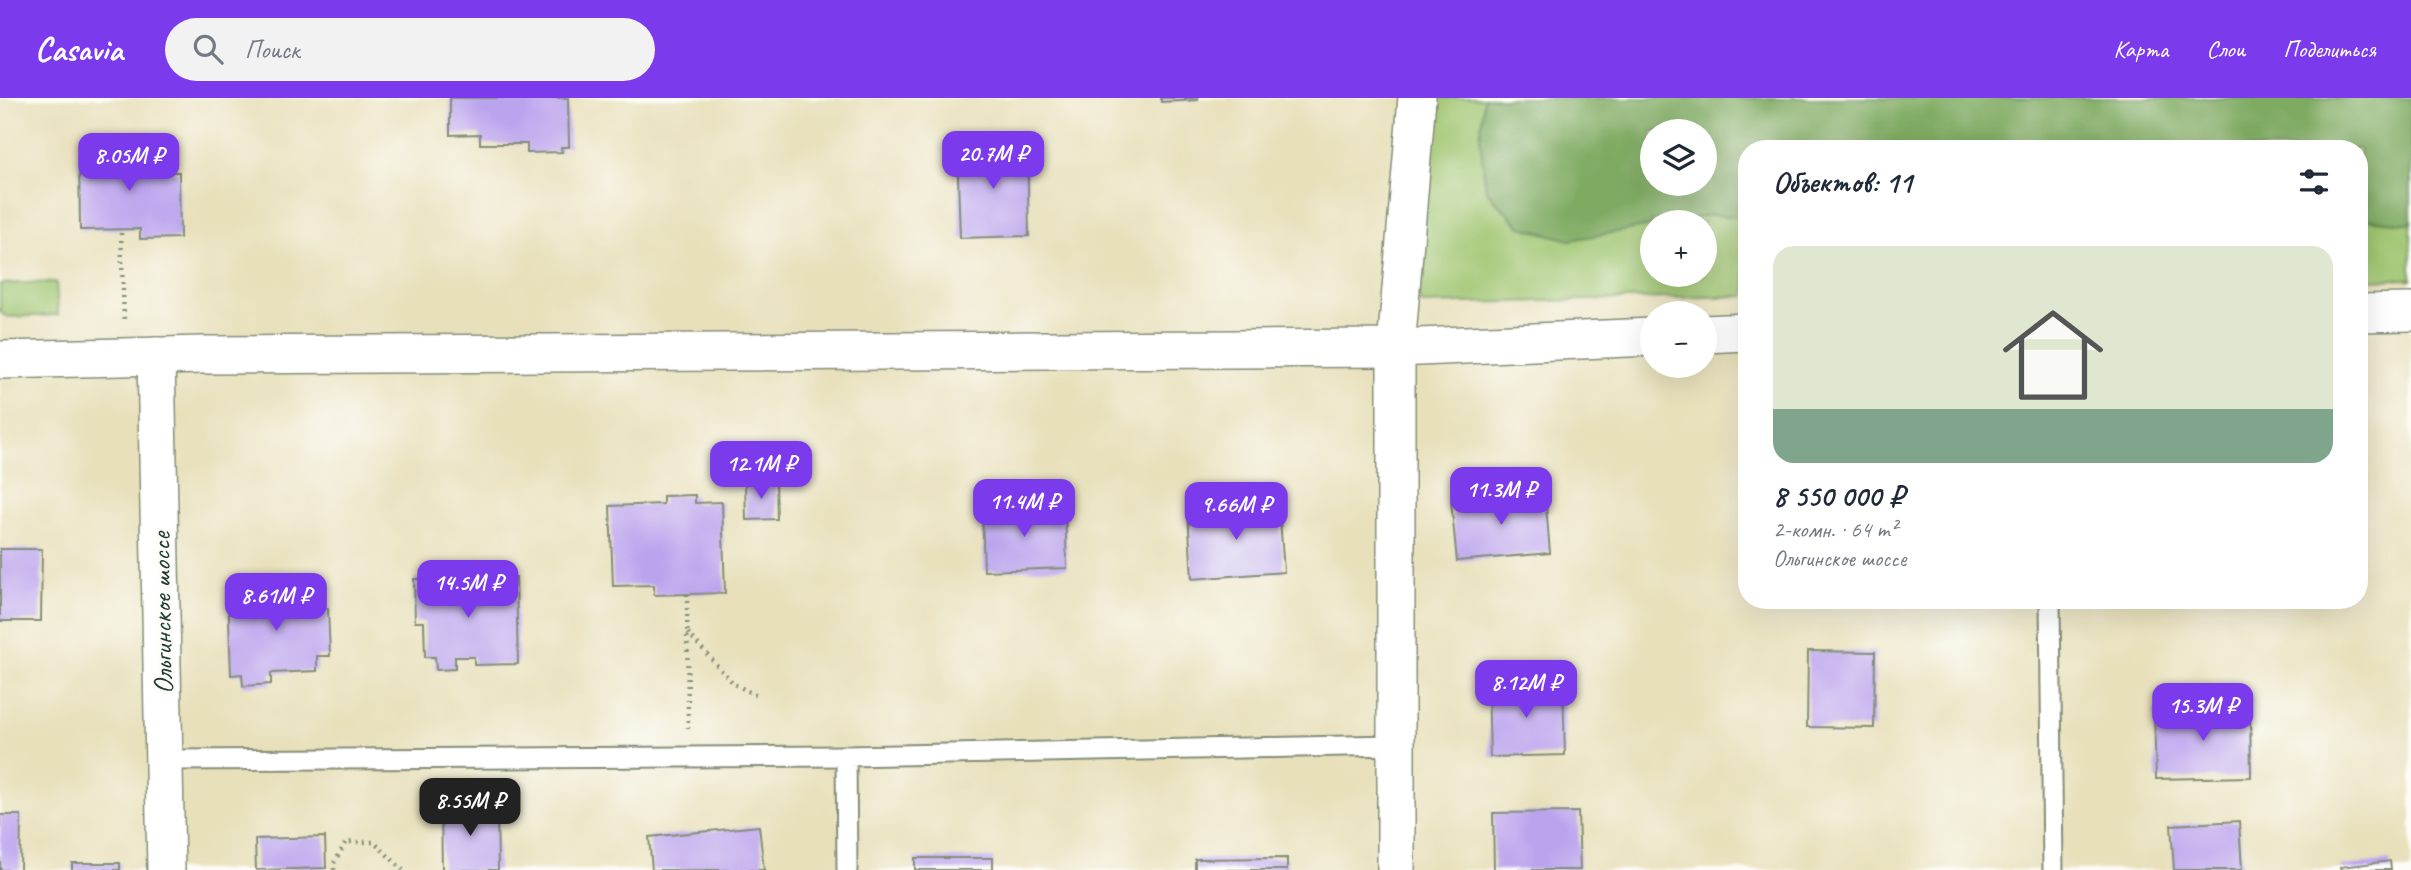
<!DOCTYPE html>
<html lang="ru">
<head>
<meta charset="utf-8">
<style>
	:root { --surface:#fff; --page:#f2f2f3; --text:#1f2937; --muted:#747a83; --accent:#7c3aed }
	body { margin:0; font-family:Caveat,sans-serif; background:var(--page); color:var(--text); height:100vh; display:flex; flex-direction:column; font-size:26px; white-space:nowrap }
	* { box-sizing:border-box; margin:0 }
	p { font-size:23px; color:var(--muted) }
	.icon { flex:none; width:38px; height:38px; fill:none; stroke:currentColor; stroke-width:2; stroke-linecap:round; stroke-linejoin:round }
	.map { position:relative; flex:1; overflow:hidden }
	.sheet { position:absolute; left:1738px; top:42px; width:630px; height:469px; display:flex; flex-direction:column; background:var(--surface); border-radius:28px; box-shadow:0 7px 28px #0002 }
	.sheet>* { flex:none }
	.buttons { position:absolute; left:1640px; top:21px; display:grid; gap:14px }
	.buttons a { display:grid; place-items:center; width:77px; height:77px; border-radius:50%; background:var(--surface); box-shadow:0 7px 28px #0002; font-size:35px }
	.price { position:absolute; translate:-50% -60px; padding:0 16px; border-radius:14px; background:var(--accent); color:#fff; font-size:23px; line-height:46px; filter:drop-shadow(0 2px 4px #0008) }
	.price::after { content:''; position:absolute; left:50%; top:42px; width:21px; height:16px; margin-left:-10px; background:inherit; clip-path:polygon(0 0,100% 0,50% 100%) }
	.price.active { background:#222; color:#fff }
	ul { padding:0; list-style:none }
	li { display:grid; align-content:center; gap:14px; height:371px; padding:0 35px }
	li span { display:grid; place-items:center; height:217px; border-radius:21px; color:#555 }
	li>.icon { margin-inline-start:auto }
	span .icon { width:126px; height:126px; fill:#fffc; stroke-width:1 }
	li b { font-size:30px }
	h2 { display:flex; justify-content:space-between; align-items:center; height:84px; padding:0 35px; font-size:30px }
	header { display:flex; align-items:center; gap:42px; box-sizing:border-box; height:98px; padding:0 35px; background:var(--accent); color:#fff }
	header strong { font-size:33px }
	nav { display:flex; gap:38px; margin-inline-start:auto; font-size:24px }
	.search { width:490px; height:63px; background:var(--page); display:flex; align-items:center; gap:18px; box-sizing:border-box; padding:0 24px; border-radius:38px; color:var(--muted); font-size:26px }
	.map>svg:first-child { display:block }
	.green { fill:#9fc570; stroke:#5f8152; stroke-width:2; fill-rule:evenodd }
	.forest { fill:#7faa62; stroke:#4f744b; stroke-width:2; fill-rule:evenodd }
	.building { fill:#bba4ee }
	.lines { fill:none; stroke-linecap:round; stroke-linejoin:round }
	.lane-casing { stroke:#848e78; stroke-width:23 }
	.street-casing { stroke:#848e78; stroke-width:40 }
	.path { stroke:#848e78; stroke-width:4.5; stroke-dasharray:2 5; stroke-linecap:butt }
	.lane { stroke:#fff; stroke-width:19 }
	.street { stroke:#fff; stroke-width:37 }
	.labels { text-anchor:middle; stroke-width:7; stroke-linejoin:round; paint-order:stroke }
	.street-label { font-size:28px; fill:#1f3d34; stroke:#fdfcf7 }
</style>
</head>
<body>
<header>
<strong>Casavia</strong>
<div class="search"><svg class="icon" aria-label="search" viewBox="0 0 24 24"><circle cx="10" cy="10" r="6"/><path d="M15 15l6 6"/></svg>Поиск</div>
<nav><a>Карта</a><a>Слои</a><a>Поделиться</a></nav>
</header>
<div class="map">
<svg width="2411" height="772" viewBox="0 0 2411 772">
	<rect width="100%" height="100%" fill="#fdfcf7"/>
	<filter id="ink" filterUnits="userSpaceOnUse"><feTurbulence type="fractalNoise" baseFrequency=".0143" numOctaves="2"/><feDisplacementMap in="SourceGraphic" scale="14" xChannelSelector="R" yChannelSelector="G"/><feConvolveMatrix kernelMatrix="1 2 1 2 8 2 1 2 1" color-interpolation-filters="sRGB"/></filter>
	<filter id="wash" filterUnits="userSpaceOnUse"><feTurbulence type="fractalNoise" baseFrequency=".00686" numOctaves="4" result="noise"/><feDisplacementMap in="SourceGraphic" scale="28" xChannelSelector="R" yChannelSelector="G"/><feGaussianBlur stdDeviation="1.57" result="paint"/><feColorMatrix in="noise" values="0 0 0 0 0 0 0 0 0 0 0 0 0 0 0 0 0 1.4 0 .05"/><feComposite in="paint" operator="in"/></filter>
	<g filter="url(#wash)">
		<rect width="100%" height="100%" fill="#e8e0bb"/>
		<g class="green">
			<path d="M1429,0h982v181l-52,1v-131h-613v147l-324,8 -17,-36zM1652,33h52v53h-52zM1652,124h52v53h-52z"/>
			<path d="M56,184l2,33 -51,2 -7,-5v-28z"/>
		</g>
		<path class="forest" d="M1484,0h927v126l-52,-6v-69h-613v69l-34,-3 -40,7h-20v4l-82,14 -49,-13 -35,-36 -6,-53zM1652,33h52v53h-52z"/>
		<g id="blocks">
			<g class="building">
				<path d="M450,0h118l1,49h-8l1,5 -35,1v-9h-47v-10l-30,1z"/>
				<path d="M1161,0h37v2l-37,2z"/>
				<path d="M1027,46l2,92 -69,2 -3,-92z"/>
				<path d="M162,51v23h17l1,66 -40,1v-10l-60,1 -1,-80z"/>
				<path d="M745,385h31l1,36 -31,1z"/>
				<path d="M1545,395l5,60 -93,8 -6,-60z"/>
				<path d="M695,397v8l27,-1 3,91 -71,2v-10l-41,1 -3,-80 53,-2v-8z"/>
				<path d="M1279,407l5,67 -92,7 -4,-67z"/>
				<path d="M1065,410l2,60 -83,3 -2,-61z"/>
				<path d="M0,451h42l-1,72h-41z"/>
				<path d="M516,479l2,87 -44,1v-8h-19v12l-19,1 -1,-13h-10l-1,-35h-9l-1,-43z"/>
				<path d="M314,490l1,21 13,-1 2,48h-13v15l-46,2v11l-28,2 -1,-12 -11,1 -3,-84z"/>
				<path d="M1808,553l67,1 -1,76 -67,-1z"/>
				<path d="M1563,586l2,71 -75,2 -2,-71z"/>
				<path d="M2250,609l1,70 -95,2 -2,-69z"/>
				<path d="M497,707l1,65h-56l-1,-63z"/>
				<path d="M1578,714l2,58h-86l-1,-57z"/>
				<path d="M0,717h21l-1,55h-20z"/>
				<path d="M2239,723l3,49h-68l-3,-45z"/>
				<path d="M759,728l5,44h-112l-3,-33z"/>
				<path d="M325,739l1,31 -70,2 -1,-31z"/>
				<rect x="915" y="760" width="78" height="12"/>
				<path d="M1287,760v12h-92v-11z"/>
				<path d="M2390,763l1,9h-50l-1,-3z"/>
				<rect x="72" y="765" width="48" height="7"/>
			</g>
		</g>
	</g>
	<g filter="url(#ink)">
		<use href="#blocks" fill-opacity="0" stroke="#848e78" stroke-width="2"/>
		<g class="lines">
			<g class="lane-casing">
				<g id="lane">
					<path d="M2050,502l3,270"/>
					<path d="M167,662l679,-4"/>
					<path d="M847,772l-1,-114 549,-11"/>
				</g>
			</g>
			<g class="street-casing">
				<g id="street">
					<path d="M2359,215l52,-1"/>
					<path d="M1704,236l42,-2"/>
					<path d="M156,258l10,514"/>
					<path d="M0,262l203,-5 1193,-7 256,-11"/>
					<path d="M1396,772v-522l21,-250"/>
				</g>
			</g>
			<g class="path">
				<path d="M121,135l3,88"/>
				<path d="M687,496l1,134"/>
				<path d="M688,535l46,51 25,13"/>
				<path d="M334,772v-7l12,-21h28l29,28"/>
			</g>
			<use href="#lane" class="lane"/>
			<use href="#street" class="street"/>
		</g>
	</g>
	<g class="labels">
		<g class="street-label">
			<text transform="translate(161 515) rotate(-91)" y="10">Ольгинское шоссе</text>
		</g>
	</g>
</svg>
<div class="buttons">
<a><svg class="icon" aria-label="layers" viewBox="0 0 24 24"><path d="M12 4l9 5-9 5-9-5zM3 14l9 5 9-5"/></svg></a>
<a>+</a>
<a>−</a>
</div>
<b class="price" style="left:993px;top:93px">20.7M ₽</b>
<b class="price" style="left:129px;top:95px">8.05M ₽</b>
<b class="price" style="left:761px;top:403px">12.1M ₽</b>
<b class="price" style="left:1501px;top:429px">11.3M ₽</b>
<b class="price" style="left:1024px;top:441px">11.4M ₽</b>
<b class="price" style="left:1236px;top:444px">9.66M ₽</b>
<b class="price" style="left:468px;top:522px">14.5M ₽</b>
<b class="price" style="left:276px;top:535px">8.61M ₽</b>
<b class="price" style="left:1526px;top:622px">8.12M ₽</b>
<b class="price" style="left:2203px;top:645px">15.3M ₽</b>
<b class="price active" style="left:470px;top:740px">8.55M ₽</b>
<section class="sheet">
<h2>Объектов: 11<svg class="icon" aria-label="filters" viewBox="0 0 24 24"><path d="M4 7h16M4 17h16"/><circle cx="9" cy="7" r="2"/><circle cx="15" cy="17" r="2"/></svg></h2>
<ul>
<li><span style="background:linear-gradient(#dfe7d0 75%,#7fa58c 0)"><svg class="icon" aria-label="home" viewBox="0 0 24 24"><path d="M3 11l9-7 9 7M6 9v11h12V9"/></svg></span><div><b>8 550 000 ₽</b><p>2-комн. · 64 m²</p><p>Ольгинское шоссе</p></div></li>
</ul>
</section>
</div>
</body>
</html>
